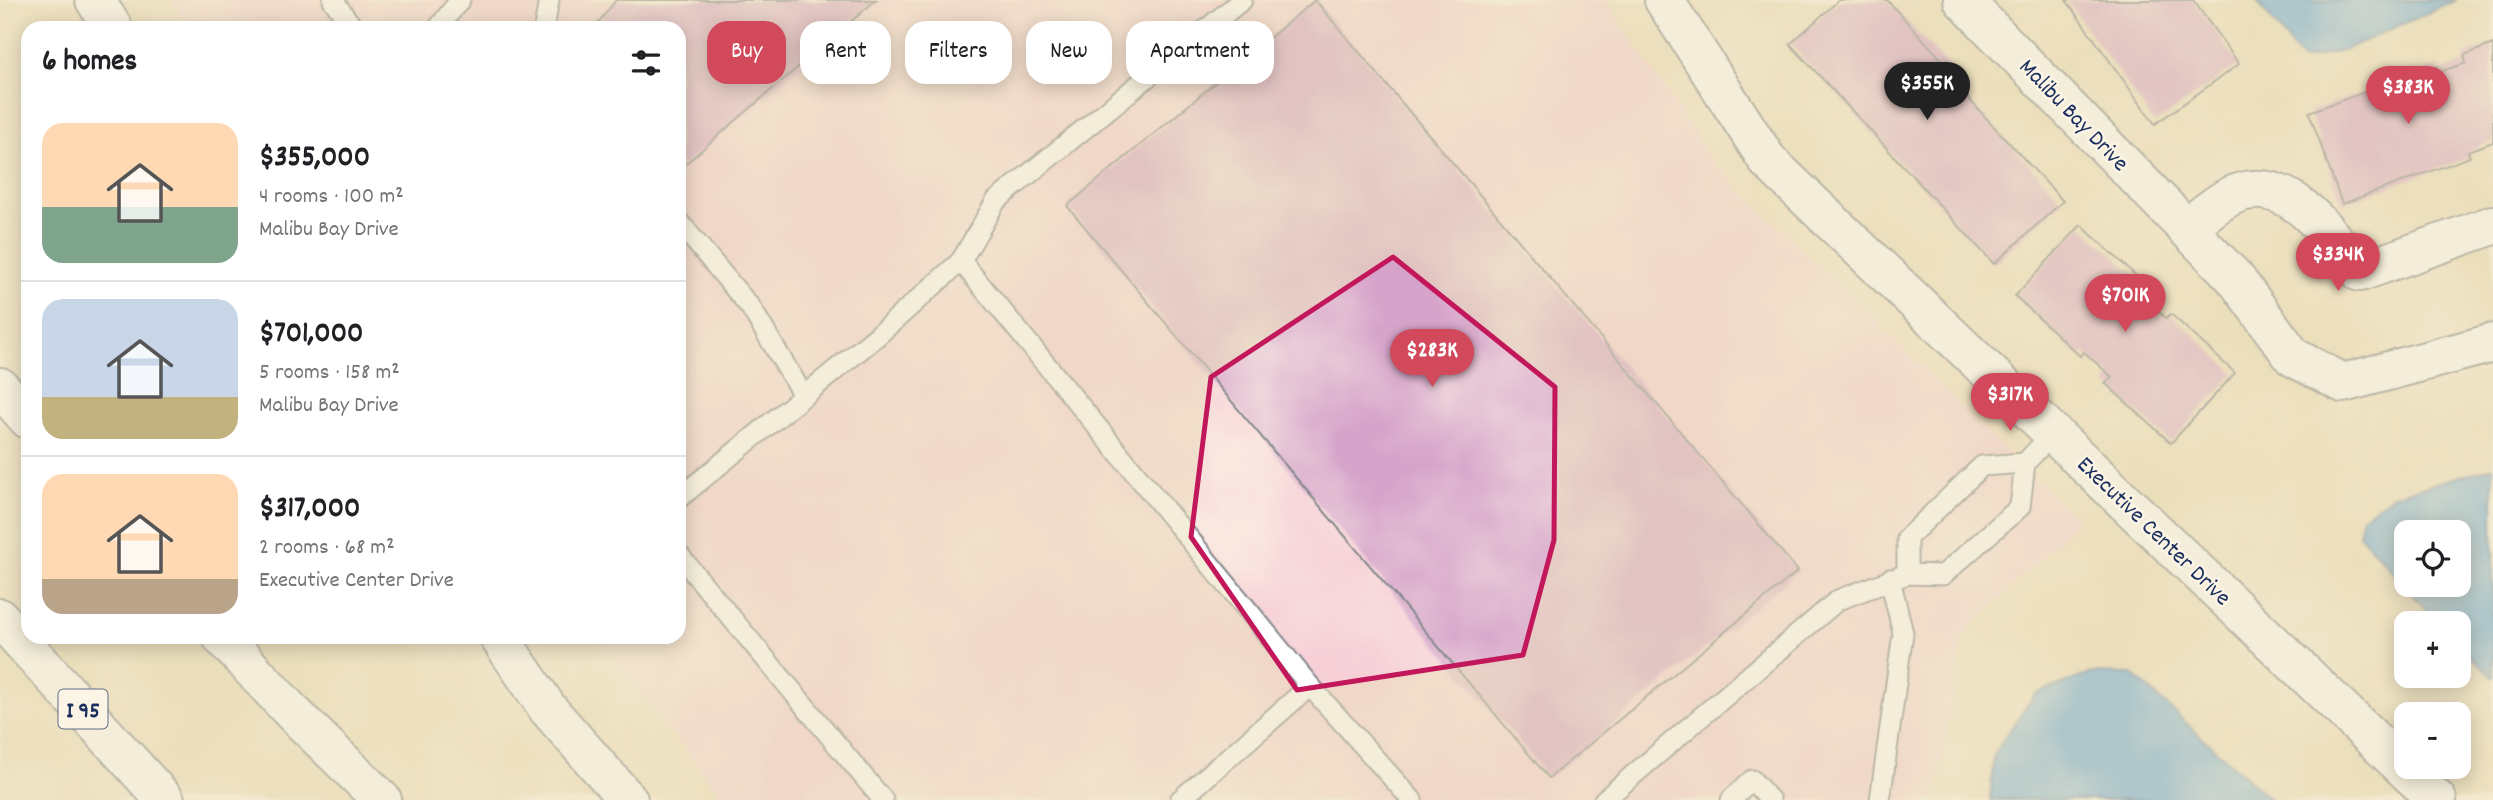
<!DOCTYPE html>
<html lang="en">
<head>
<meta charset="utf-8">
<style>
	:root { --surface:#fff; --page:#f2f2f2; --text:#202124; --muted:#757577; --line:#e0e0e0; --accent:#d1495b }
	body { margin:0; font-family:Dekko,sans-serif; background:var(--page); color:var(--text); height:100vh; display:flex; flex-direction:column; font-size:26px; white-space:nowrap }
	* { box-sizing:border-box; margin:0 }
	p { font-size:23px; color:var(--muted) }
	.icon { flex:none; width:38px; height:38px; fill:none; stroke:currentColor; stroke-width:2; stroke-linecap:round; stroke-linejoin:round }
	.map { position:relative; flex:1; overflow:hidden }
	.sheet { position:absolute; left:21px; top:21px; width:665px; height:623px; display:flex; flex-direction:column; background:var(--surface); border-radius:21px; box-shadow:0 4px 18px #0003 }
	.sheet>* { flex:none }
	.hud { position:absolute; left:707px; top:21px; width:665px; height:63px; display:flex; gap:14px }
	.tools { position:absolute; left:2394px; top:520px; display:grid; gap:14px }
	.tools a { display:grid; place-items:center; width:77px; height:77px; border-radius:14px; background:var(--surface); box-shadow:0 4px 18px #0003; font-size:35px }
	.price { position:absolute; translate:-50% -60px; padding:0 16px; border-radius:24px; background:var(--accent); color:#fff; font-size:23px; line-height:46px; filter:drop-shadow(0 2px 4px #0008) }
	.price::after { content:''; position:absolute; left:50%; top:42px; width:21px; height:16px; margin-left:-10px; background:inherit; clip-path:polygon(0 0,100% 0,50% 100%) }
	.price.on { background:#222; color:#fff }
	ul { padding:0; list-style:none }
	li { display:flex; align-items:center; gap:21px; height:175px; padding:0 21px }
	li+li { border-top:2px solid var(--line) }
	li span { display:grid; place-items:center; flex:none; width:196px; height:140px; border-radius:21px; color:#555 }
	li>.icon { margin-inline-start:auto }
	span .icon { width:84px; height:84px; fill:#fffc; stroke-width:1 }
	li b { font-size:30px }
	h2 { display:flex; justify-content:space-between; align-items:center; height:84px; padding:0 21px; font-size:30px }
	.chip { padding:0 24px; border-radius:21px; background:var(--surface); box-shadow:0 4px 18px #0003; font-size:24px; line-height:63px }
	.chip.on { background:var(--accent); color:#fff }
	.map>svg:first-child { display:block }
	.built { fill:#f6cfd7 }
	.water { fill:#66a9db; stroke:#406c9c; stroke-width:2; fill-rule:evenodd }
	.building { fill:#d6a3ca }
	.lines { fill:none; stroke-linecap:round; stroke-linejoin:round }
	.lane-casing { stroke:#83878c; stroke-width:23 }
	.street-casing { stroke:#83878c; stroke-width:42 }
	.secondary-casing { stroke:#83878c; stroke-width:42 }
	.highway-casing { stroke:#83878c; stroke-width:42 }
	.lane { stroke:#fff; stroke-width:19 }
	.street { stroke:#fff; stroke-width:38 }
	.secondary { stroke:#fff; stroke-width:38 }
	.highway { stroke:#fff; stroke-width:38 }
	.marked { fill:none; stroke:#c2185b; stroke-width:5; stroke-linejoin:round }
	.labels { text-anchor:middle; stroke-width:5; stroke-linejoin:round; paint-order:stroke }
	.shield { fill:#fcf5e5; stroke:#5e6a86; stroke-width:2 }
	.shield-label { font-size:23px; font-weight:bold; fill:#1b2f5e }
	.street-label { font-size:24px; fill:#1b2f5e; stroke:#fcf5e5 }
</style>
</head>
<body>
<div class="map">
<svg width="2493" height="800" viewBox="0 0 2493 800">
	<rect width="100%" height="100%" fill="#fcf5e5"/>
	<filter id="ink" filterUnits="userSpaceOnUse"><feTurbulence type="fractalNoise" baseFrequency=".0143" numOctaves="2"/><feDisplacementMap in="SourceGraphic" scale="14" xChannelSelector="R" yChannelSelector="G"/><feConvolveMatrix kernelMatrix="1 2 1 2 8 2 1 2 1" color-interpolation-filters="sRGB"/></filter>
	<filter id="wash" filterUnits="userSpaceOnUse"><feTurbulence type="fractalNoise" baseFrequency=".00686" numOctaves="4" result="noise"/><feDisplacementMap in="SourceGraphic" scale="28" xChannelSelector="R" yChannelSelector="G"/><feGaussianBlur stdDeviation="1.57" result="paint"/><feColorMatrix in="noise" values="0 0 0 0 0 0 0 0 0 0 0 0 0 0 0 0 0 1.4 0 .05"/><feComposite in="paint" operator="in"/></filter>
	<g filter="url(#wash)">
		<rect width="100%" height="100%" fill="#ebdfbb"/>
		<path class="built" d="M172,0h1434l106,161 366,360 -114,114 -29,165h-1210l-129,-163h83v-609h-490z"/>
		<g class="water">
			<path d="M2256,0h201l-116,51 -39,9z"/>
			<path d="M2493,467v211l-34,-32v-23h-21l-79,-89 4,-18 30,-21zM2459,532v52h-53v-52z"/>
			<path d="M2092,673l40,1 139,126h-281l4,-47 41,-59z"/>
		</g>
		<g id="blocks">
			<g class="building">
				<path d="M616,0h260l-193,166 -4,-5v-133h-85z"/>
				<path d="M1315,0l483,571 -249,207 -482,-572z"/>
				<path d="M1839,0h48l68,74 -5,5 113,122 -69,63 -204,-220z"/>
				<path d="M2066,0h127l46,64 -84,60z"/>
				<path d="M2493,44v98l-25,9 2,6 -128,47 -33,-92 128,-46 2,6 27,-9 -2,-8z"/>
				<path d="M2081,225l65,60 -8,8 28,25 5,-4 64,59 -64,70 -66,-60 7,-6 -28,-25 -4,4 -65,-60z"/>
			</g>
		</g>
	</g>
	<g filter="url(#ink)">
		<use href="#blocks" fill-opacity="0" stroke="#83878c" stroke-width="2"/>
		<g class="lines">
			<g class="lane-casing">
				<g id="lane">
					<path d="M333,0l20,28"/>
					<path d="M438,28l22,-28"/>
					<path d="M544,28l5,-28"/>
					<path d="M679,222l72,86 52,87"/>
					<path d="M961,261l349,425 102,114"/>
					<path d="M679,498l198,-162 84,-75 35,-60 246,-201"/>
					<path d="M679,555l204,245"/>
					<path d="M1907,574v-36l75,-72 43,-3"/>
					<path d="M1180,800l130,-114"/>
					<path d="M1604,800l234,-200 69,-26 36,1 77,-68 5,-44 28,-30"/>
					<path d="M1731,800l21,-20 18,20"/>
					<path d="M1880,800l23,-167 -13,-54"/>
				</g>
			</g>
			<g class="street-casing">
				<g id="street">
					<path d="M1963,0l272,278 58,79 50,26 150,-40"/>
					<path d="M2186,228c14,-10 29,-24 45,-32 57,-27 97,39 129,76l133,-47"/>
				</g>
			</g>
			<g class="secondary-casing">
				<path id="secondary" d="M1664,0l104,161 669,639"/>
			</g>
			<g class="highway-casing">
				<g id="highway">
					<path d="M95,0l18,28"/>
					<path d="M0,387l28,32"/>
					<path d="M0,618l165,182"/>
					<path d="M222,637l69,74 91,89"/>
					<path d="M499,637l49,72 80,91"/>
				</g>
			</g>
			<use href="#lane" class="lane"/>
			<use href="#street" class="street"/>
			<use href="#secondary" class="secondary"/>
			<use href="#highway" class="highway"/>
		</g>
	</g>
	<path d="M0 0H2493V800H0ZM1393,257l162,130 -1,153 -31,115 -226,35 -106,-153 20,-160z" fill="#ebdfbb" fill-opacity=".55" fill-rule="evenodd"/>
	<path class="marked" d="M1393,257l162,130 -1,153 -31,115 -226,35 -106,-153 20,-160z"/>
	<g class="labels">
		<rect class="shield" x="58.5" y="689.5" width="49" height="39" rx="5"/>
		<g class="shield-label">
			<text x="83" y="717">I 95</text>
		</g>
		<g class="street-label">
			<text transform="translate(2075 114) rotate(46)" y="8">Malibu Bay Drive</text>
			<text transform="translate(2155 530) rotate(44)" y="8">Executive Center Drive</text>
		</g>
	</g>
</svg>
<div class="tools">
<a><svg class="icon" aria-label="locate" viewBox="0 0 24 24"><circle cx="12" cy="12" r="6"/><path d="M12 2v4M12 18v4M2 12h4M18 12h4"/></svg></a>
<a>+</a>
<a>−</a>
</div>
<b class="price on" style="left:1927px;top:122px">$355K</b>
<b class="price" style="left:2408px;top:126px">$383K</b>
<b class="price" style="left:2338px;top:293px">$334K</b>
<b class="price" style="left:2125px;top:334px">$701K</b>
<b class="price" style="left:1432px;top:389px">$283K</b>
<b class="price" style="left:2010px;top:433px">$317K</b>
<div class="hud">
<a class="chip on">Buy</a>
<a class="chip">Rent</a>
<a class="chip">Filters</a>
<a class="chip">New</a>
<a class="chip">Apartment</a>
</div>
<section class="sheet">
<h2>6 homes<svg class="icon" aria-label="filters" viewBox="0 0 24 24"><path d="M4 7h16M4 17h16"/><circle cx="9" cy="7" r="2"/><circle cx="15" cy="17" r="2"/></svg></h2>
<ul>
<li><span style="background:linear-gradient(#ffd9b3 60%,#7fa58c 0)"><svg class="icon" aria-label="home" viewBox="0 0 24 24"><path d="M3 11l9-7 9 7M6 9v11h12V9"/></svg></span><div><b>$355,000</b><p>4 rooms · 100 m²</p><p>Malibu Bay Drive</p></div></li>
<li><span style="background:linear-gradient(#c9d6e8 70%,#c2b280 0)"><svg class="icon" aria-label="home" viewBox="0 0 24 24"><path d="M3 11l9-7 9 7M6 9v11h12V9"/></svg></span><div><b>$701,000</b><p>5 rooms · 158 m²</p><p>Malibu Bay Drive</p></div></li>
<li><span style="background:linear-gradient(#ffd9b3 75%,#b9a48a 0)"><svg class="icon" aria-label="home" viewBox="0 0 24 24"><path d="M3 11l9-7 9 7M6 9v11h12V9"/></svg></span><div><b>$317,000</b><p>2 rooms · 68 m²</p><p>Executive Center Drive</p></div></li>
</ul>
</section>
</div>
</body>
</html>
